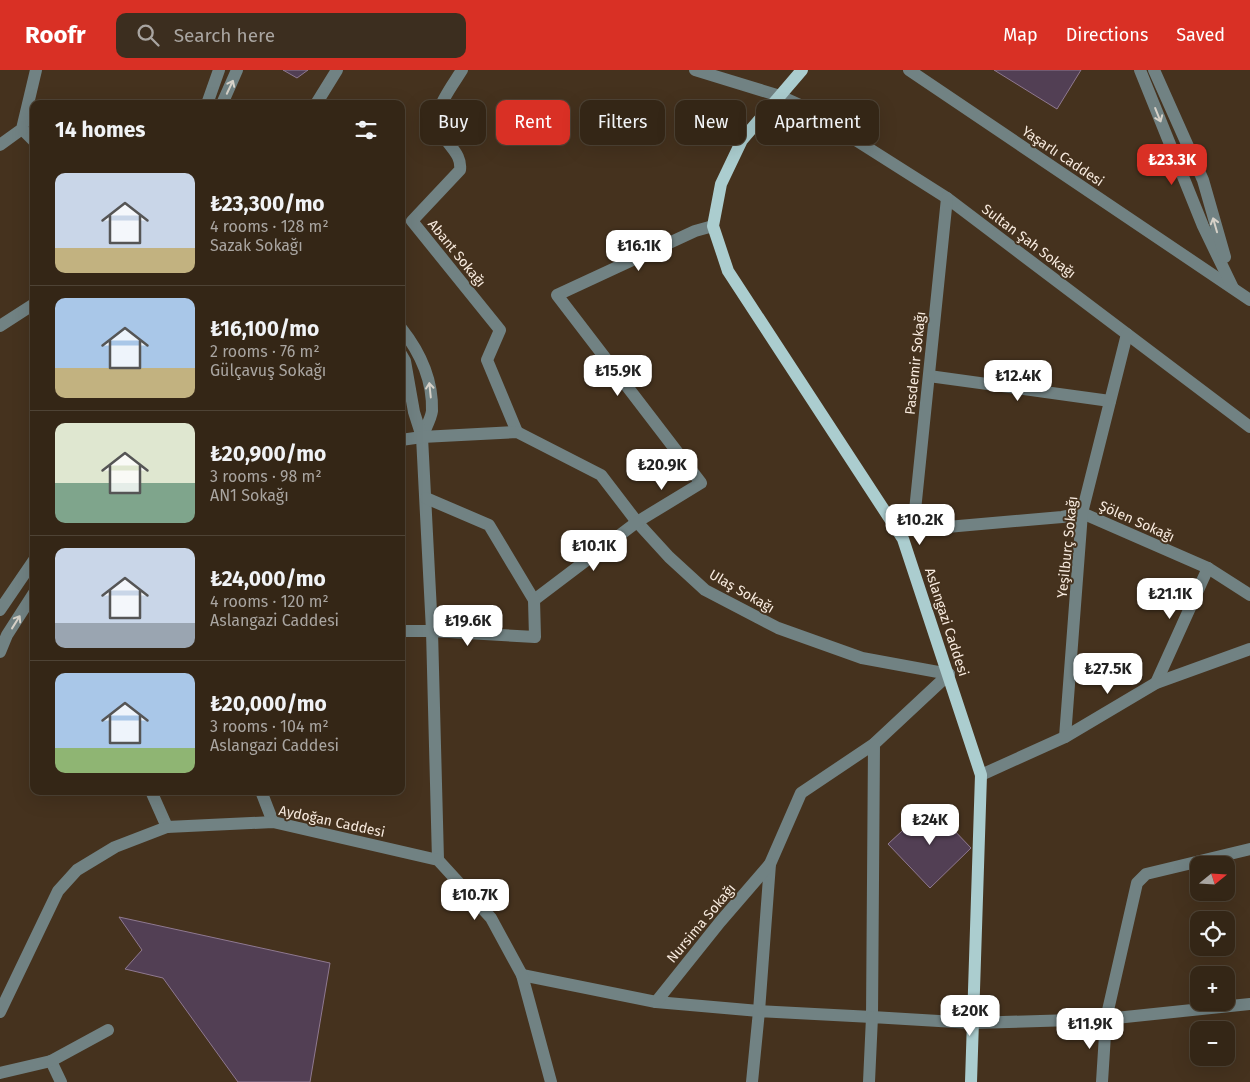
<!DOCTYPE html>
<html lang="en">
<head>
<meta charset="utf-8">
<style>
	:root { --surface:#342616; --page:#3c2e1f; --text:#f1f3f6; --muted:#a9a5a1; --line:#4e4335; --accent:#d93025 }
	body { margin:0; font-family:"Fira Sans",sans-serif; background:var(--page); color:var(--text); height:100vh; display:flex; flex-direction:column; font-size:19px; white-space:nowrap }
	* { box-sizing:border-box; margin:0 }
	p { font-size:16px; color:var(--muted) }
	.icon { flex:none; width:28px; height:28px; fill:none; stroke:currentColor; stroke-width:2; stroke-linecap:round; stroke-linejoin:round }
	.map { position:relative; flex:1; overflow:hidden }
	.details { position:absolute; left:30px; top:30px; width:375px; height:695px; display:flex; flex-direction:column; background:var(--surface); border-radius:10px; box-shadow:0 5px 20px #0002,0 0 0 1px var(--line) }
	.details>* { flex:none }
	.guide { position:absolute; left:420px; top:30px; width:475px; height:45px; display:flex; gap:10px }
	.needle { width:32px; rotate:72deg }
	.buttons { position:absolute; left:1190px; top:786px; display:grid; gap:10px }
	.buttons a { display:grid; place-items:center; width:45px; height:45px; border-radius:10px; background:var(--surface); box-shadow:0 5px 20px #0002,0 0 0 1px var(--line); font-size:25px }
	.price { position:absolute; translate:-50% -42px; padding:0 11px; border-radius:10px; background:#fff; color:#222; font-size:16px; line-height:32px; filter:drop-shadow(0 1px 2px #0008) }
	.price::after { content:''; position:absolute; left:50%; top:30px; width:15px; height:11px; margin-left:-8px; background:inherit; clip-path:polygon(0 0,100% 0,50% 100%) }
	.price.on { background:var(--accent); color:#fff }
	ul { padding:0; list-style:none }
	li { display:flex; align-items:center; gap:15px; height:125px; padding:0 25px }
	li+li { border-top:1px solid var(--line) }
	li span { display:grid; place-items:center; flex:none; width:140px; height:100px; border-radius:10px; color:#555 }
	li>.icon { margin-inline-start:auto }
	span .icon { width:60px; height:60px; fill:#fffc; stroke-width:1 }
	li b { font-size:21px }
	h2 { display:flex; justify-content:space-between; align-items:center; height:60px; padding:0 25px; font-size:21px }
	.tag { padding:0 18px; border-radius:10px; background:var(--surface); box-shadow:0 5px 20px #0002,0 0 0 1px var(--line); font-size:18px; line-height:45px }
	.tag.on { background:var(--accent); color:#fff }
	header { display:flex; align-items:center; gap:30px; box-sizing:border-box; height:70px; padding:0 25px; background:var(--accent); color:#fff }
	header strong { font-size:24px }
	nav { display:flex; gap:28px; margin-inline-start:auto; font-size:18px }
	.search { width:350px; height:45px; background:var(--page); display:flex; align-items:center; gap:12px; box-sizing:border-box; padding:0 18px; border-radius:10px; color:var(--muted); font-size:19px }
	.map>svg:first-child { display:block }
	.building { fill:#523f54; stroke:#8f7990 }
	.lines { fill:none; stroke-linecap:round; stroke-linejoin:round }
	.minor { stroke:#718283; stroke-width:12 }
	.major { stroke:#abcdcf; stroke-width:12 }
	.oneway { stroke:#d6d1c8 }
	.labels { text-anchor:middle; stroke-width:4; stroke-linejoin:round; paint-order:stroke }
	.street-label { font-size:14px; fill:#f8ebdf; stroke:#45321e }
</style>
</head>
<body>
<header>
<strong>Roofr</strong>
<div class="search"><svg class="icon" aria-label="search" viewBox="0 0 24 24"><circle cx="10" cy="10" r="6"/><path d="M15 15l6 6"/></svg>Search here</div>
<nav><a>Map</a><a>Directions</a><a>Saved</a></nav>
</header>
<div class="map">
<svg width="1250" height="1012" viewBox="0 0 1250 1012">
	<rect width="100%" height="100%" fill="#45321e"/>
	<g class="building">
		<path d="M283,0h25l-11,8z"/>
		<path d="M994,0h87l-24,39z"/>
		<path d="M930,735l41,43 -41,40 -42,-44z"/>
		<path d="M119,847l211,46 -20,119h-72l-75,-104 -38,-9 17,-19z"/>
	</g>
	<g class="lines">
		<g class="minor">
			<path d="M462,0c-6,10 -21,30 -23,41 -5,31 24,36 21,59l-48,51 88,109 -13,30 30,72"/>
			<path d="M695,0l85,26 22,10 145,92 303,229"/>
			<path d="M909,0l341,230"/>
			<path d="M1140,0l63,156 30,62"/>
			<path d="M1154,0l49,110 22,77"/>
			<path d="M207,34l12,-34"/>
			<path d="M222,34l15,-34"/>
			<path d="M316,34l21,-34"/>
			<path d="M22,59l12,12"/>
			<path d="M0,75l22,-16 14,-59"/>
			<path d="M0,256l34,-22"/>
			<path d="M401,258c19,24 32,51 31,83 -1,8 -7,18 -10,26"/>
			<path d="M401,284l4,7 9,51 8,25 10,194 6,229"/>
			<path d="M929,306l181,25"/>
			<path d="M401,370l21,-3 95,-5 84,43 36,47 32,35 36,33 73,38 84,30 87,16"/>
			<path d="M913,460l149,-13 20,-4 126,55 42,27"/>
			<path d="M913,460l34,-332"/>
			<path d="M534,530l103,-78 64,-39 -144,-188 138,-64 18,-5"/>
			<path d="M0,540l34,-50"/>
			<path d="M401,561h31l103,6 -1,-37 -45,-75 -63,-27"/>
			<path d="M0,582l7,-17 27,-42"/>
			<path d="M1156,613l52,-115"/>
			<path d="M1065,667l17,-224 45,-179"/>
			<path d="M981,705l84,-38 91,-54 94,-34"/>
			<path d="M151,721l16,36"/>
			<path d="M261,721l12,31"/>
			<path d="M522,905l134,27 103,9 11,-147 31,-71 73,-49 75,-70"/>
			<path d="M656,932l64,-80 50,-58"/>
			<path d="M0,942l58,-121 19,-21 38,-23 52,-20 106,-5 165,38 53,58 31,57 29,107"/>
			<path d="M51,991l10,21"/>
			<path d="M0,1003l51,-12 57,-31"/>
			<path d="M752,1012l7,-71 113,6 2,-273"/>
			<path d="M869,1012l3,-65 100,6 134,-4 144,-15"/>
			<path d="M1102,1012l4,-63 31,-136 9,-9 104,-25"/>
		</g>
		<path class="major" d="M802,0l-60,70 -21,44 -8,42 15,45 175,268 78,236 -10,307"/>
	</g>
	<defs><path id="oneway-shaft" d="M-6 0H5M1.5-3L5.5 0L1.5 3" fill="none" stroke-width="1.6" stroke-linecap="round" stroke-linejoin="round" transform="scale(1.25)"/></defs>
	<g class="oneway">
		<use href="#oneway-shaft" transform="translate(230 17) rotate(-65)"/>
		<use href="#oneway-shaft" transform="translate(1158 45) rotate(68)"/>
		<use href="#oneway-shaft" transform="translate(1215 155) rotate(-106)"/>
		<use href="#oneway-shaft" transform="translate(430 320) rotate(-96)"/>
		<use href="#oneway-shaft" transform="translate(16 552) rotate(-58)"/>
	</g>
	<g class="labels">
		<g class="street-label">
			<text transform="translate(1063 86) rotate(34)" y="5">Yaşarlı Caddesi</text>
			<text transform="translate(1029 171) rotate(37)" y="5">Sultan Şah Sokağı</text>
			<text transform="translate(457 183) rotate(51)" y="5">Abant Sokağı</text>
			<text transform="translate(915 293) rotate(-84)" y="5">Pasdemir Sokağı</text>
			<text transform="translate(1137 451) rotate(24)" y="5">Şölen Sokağı</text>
			<text transform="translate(1067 477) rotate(-84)" y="5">Yeşilburç Sokağı</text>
			<text transform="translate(742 521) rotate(30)" y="5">Ulaş Sokağı</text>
			<text transform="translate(947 552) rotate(72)" y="5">Aslangazi Caddesi</text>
			<text transform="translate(332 751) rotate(12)" y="5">Aydoğan Caddesi</text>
			<text transform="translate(701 853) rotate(-50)" y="5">Nursima Sokağı</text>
		</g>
	</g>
</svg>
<div class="buttons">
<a><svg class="needle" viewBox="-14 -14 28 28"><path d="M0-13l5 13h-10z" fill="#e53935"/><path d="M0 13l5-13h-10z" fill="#a9a5a1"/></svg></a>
<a><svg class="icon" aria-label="locate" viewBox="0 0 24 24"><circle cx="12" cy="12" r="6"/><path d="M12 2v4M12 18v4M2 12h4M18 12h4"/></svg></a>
<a>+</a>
<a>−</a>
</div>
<b class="price on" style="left:1172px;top:116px">₺23.3K</b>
<b class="price" style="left:639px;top:202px">₺16.1K</b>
<b class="price" style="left:618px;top:327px">₺15.9K</b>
<b class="price" style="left:1018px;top:332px">₺12.4K</b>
<b class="price" style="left:662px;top:421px">₺20.9K</b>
<b class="price" style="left:920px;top:476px">₺10.2K</b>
<b class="price" style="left:594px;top:502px">₺10.1K</b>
<b class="price" style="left:1170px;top:550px">₺21.1K</b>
<b class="price" style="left:468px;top:577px">₺19.6K</b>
<b class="price" style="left:1108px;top:625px">₺27.5K</b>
<b class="price" style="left:930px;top:776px">₺24K</b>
<b class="price" style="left:475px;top:851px">₺10.7K</b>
<b class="price" style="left:970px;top:967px">₺20K</b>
<b class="price" style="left:1090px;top:980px">₺11.9K</b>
<div class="guide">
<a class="tag">Buy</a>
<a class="tag on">Rent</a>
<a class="tag">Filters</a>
<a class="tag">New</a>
<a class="tag">Apartment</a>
</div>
<section class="details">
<h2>14 homes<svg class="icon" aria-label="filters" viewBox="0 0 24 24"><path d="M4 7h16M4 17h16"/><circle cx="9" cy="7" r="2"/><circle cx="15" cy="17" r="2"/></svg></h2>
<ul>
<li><span style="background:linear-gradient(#c9d6e8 75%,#c2b280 0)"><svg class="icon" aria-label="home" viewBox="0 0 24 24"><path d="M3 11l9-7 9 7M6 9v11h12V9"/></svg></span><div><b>₺23,300/mo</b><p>4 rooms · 128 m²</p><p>Sazak Sokağı</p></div></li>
<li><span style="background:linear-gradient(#a9c7e8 70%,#c2b280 0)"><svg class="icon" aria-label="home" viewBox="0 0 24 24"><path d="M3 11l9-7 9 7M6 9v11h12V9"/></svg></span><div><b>₺16,100/mo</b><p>2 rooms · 76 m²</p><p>Gülçavuş Sokağı</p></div></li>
<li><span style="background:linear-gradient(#dfe7d0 60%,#7fa58c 0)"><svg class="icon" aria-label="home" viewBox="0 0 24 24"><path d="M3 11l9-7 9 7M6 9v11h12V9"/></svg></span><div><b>₺20,900/mo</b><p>3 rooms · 98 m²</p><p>AN1 Sokağı</p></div></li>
<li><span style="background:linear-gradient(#c9d6e8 75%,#9aa5b1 0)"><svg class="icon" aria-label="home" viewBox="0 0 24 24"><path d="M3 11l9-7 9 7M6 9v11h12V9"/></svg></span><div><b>₺24,000/mo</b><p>4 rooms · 120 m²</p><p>Aslangazi Caddesi</p></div></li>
<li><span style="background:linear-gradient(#a9c7e8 75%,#8fb573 0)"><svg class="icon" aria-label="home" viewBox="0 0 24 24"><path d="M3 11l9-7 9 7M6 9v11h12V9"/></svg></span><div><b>₺20,000/mo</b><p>3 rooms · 104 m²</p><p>Aslangazi Caddesi</p></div></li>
</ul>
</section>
</div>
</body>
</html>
